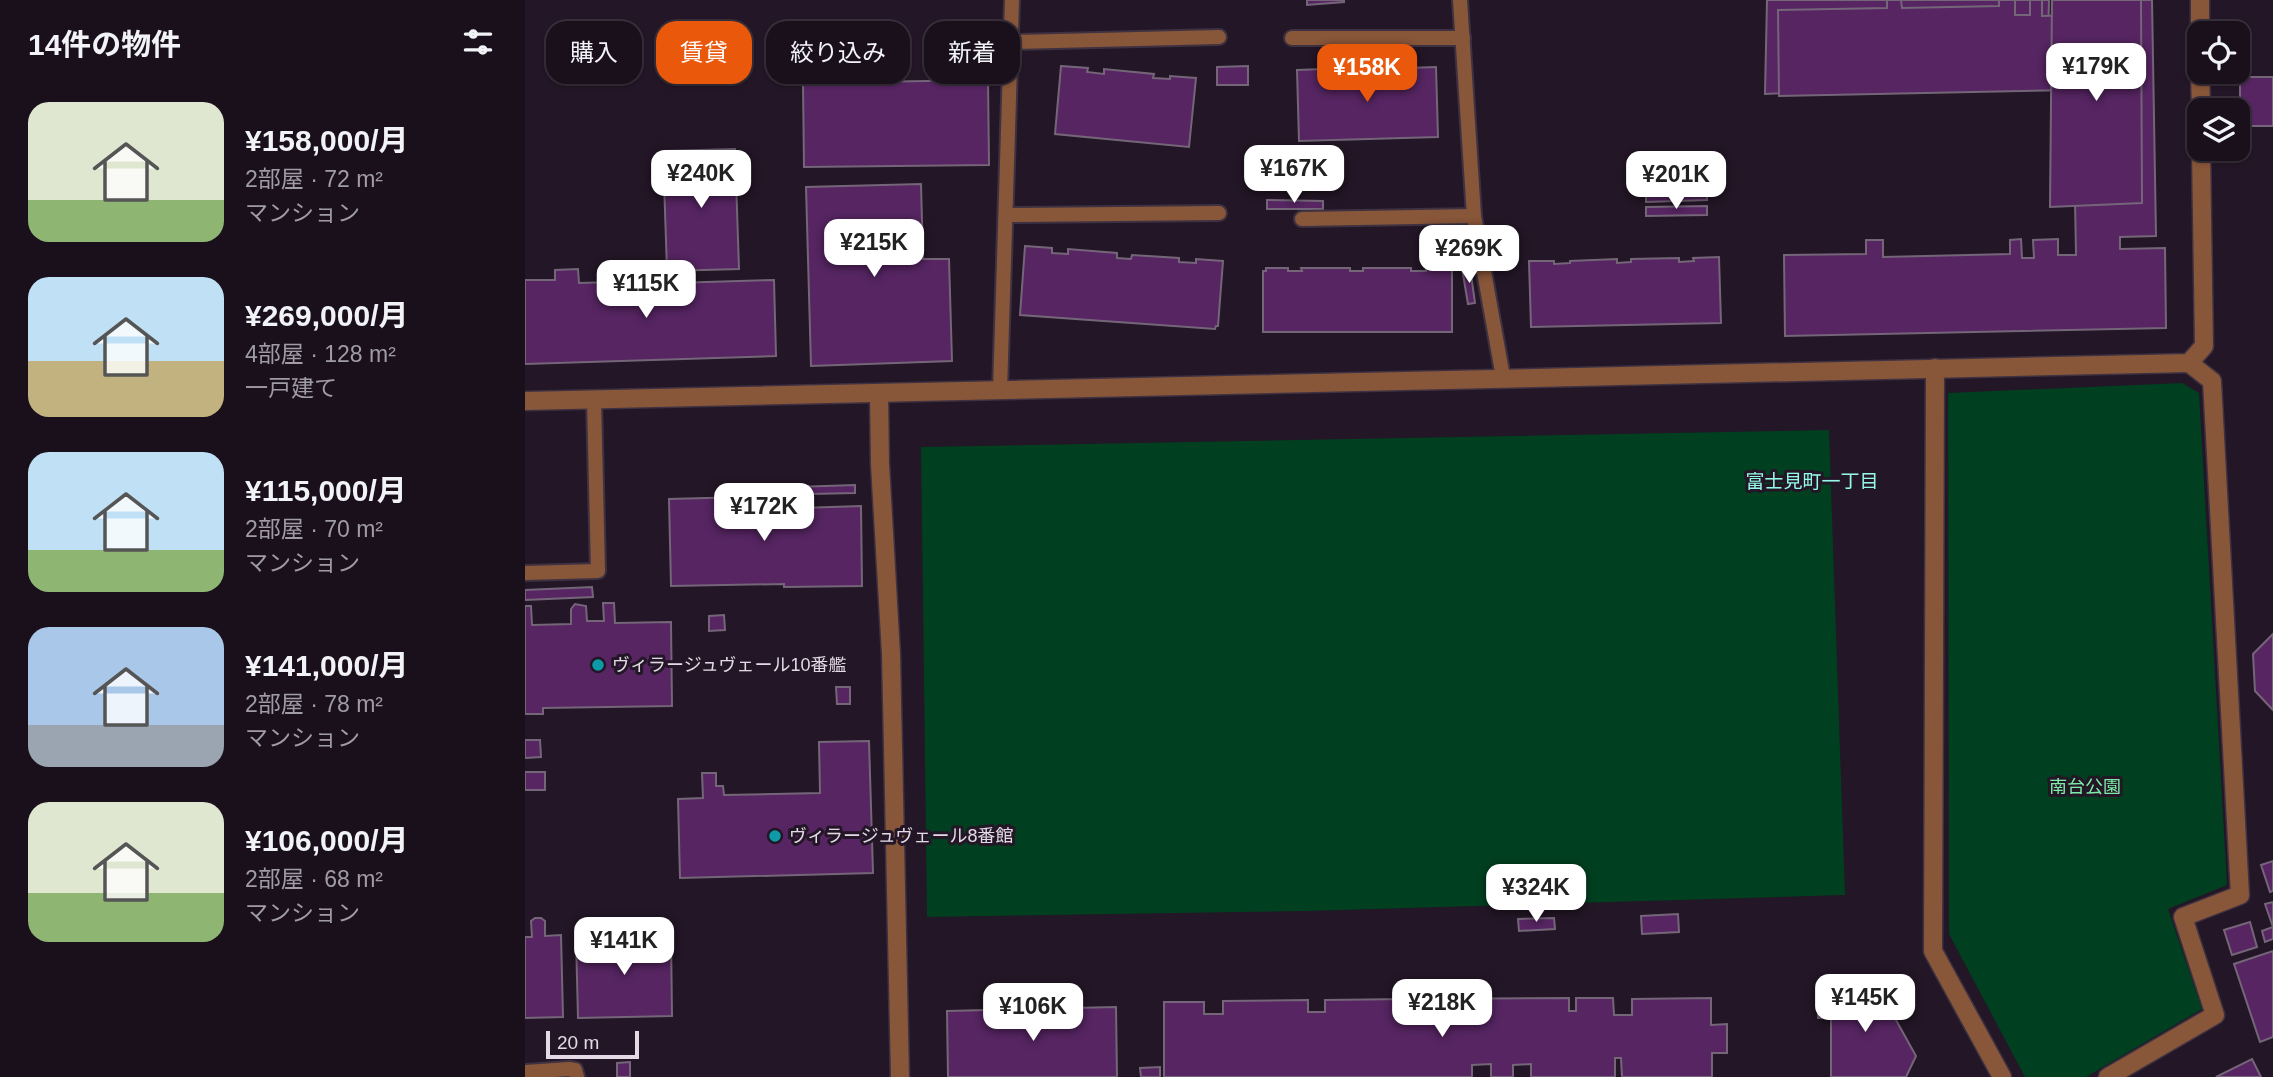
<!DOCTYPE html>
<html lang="ja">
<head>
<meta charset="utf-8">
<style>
	:root { --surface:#1a101c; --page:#271e29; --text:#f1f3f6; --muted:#9f9da3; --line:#38303b; --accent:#ea580c }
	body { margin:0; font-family:Helvetica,"Noto Sans JP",sans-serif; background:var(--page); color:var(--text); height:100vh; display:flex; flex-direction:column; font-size:26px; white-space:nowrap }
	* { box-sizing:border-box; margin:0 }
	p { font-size:23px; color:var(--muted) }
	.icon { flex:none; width:38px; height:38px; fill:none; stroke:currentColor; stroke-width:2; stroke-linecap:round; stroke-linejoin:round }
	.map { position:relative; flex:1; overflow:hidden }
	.side { display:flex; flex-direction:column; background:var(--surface); width:525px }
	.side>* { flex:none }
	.banner { position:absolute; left:21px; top:21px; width:665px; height:63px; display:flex; gap:14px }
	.buttons { position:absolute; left:1662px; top:21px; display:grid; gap:14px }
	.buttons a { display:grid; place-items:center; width:63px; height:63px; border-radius:14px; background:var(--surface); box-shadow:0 2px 5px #0004,0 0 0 2px var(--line); font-size:35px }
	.scale { position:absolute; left:21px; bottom:18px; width:93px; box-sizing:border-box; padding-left:7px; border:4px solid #e3dae6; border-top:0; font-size:19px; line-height:24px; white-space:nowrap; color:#e3dae6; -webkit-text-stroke:5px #231626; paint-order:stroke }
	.price { position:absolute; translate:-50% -60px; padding:0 16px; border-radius:14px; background:#fff; color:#222; font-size:23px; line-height:46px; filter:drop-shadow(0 2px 4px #0008) }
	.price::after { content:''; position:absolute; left:50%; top:42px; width:21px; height:16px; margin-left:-10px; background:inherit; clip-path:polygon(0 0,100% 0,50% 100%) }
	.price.current { background:var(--accent); color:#fff }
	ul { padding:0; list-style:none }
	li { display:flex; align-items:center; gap:21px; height:175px; padding:0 28px }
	li span { display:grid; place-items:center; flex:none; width:196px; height:140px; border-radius:21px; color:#555 }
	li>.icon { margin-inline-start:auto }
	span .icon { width:84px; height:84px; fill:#fffc; stroke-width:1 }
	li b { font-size:30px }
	h2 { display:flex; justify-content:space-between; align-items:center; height:84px; padding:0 28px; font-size:30px }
	.tag { padding:0 24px; border-radius:21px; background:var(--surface); box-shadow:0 2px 5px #0004,0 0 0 2px var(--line); font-size:24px; line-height:63px }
	.tag.current { background:var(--accent); color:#fff }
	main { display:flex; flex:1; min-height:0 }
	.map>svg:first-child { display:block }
	.green { fill:#003f1f }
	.building { fill:#562562; stroke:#756579; stroke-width:2 }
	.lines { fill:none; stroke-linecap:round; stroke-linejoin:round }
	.service-casing { stroke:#3e3141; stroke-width:18 }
	.minor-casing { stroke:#3e3141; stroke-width:21 }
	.tertiary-casing { stroke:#3e3141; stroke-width:21 }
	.service { stroke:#885639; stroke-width:14 }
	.minor { stroke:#885639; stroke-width:18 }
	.tertiary { stroke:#885639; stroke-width:18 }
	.culture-dot { fill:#0f9aa8; stroke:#231626; stroke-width:2.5 }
	.labels { text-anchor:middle; stroke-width:6; stroke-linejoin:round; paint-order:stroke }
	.poi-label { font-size:18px; fill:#e3dae6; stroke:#231626; text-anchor:start }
	.park-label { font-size:18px; fill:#7deda6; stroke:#231626 }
	.neighbourhood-label { font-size:19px; fill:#94fae7; stroke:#231626 }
</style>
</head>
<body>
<main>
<section class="side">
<h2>14件の物件<svg class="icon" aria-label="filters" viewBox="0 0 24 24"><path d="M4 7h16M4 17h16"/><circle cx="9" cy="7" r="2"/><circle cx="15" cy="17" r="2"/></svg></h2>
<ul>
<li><span style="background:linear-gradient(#dfe7d0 70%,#8fb573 0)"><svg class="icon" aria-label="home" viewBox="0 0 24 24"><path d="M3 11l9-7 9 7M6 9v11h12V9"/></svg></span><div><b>¥158,000/月</b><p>2部屋 · 72 m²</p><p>マンション</p></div></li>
<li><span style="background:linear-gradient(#bfe0f5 60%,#c2b280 0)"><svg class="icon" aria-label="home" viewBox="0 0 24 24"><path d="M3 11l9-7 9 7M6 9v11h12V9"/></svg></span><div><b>¥269,000/月</b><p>4部屋 · 128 m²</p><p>一戸建て</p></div></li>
<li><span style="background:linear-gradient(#bfe0f5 70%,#8fb573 0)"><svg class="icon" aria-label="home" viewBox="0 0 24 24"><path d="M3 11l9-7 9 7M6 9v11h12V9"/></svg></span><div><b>¥115,000/月</b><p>2部屋 · 70 m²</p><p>マンション</p></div></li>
<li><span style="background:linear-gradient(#a9c7e8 70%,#9aa5b1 0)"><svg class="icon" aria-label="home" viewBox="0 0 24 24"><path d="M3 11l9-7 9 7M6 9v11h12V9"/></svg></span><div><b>¥141,000/月</b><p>2部屋 · 78 m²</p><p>マンション</p></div></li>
<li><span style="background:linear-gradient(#dfe7d0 65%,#8fb573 0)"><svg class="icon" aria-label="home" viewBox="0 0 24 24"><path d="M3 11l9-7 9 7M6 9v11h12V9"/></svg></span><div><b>¥106,000/月</b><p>2部屋 · 68 m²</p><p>マンション</p></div></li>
</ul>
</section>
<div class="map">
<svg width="1748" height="1077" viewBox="0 0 1748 1077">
	<rect width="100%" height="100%" fill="#231626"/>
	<g class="green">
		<path d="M1657,383l17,10 28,492 -59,24 34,100 -116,68h-61l-76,-143 -1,-541z"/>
		<path d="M1304,430l16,465 -540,16 -378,6 -6,-470z"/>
	</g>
	<g class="building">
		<path d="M782,0h37v2l-37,3z"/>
		<path d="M1242,0h282l-2,80 -282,14z"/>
		<path d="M1362,0h14l1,8 97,-2v-6h16v15h15v-15h12v16l34,-1 -1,-15h77l4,236 -36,1v12l45,-1 1,80 -381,8 -1,-81 82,-1v-14h17v17l127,-3v-14l11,-1 1,19h12l-1,-18 25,-1v16h18l-3,-165 -294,6 -1,-86 109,-2z"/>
		<path d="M1527,0h89l1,203 -92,4z"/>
		<path d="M536,66l27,2 -1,4 17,2v-5l50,5 -1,4 17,1v-3l26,2 -7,69 -134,-13z"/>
		<path d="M723,66v19h-31v-18z"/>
		<path d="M911,67l2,70 -139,4 -2,-71 27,-1v5l18,-1v-4l49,-1v4l16,-1v-3z"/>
		<rect x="1715" y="77" width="33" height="49"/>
		<path d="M463,80l1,85 -185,2 -1,-84z"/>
		<path d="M210,149l4,120 -72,2 -4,-120z"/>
		<path d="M396,184l2,75h26l3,102 -141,5 -5,-179z"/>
		<path d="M1182,191v9l-61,2v-9z"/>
		<path d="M742,200l56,1v8h-56z"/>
		<path d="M1182,206v9l-61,1v-9z"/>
		<path d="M500,246l27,2v5l16,1v-5l49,4v5l14,1 1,-4 47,3v4l17,1v-4l27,2 -5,65h-2l-1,3 -195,-14z"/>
		<path d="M1194,257l2,66 -190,4 -2,-66h25v3l16,-1v-2l47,-2v4l14,-1v-3l48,-1v4l15,-1 -1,-3z"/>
		<path d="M901,267h26v65h-189v-61h3v-3h22v3h14l-1,-3h49v3h13v-3h48v3h15z"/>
		<path d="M945,267l5,36 -7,1 -6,-36z"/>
		<path d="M53,269l1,14 34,-1v-12l26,-1 1,15 134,-4 2,76 -251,8v-84h30v-10z"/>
		<path d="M330,485v8l-91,2v-7z"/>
		<path d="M219,497v4l57,-1v8l60,-2 1,80 -78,1v-3l-113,2 -2,-87z"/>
		<path d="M67,587l1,10 -68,3v-10z"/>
		<path d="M78,603h11l1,20 56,-1 1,84 -129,2v6h-18v-108h6l1,19 39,-1v-15l4,-5 11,2 1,15h17z"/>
		<path d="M199,615l1,15 -16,1v-15z"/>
		<path d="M1748,634v76l-18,-19 -2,-37z"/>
		<path d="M311,687h14v17h-13z"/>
		<path d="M0,740h15l1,17 -16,1z"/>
		<path d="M344,741l4,132 -193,5 -2,-79 25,-1 -1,-25h14v13h7l1,9 96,-2 -1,-51z"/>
		<rect x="0" y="772" width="20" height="18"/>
		<path d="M1748,861v30l-3,1 -9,-27z"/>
		<path d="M1748,902v37l-8,3 -3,-11 11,-4 -8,-23z"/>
		<path d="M1153,914l1,18 -37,2 -1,-18z"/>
		<path d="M10,918h6l4,3v15l16,-1 2,82 -38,1v-81h7l-1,-16z"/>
		<path d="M1029,918l1,11 -36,2 -1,-12z"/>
		<path d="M1725,922l7,25 -25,8 -8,-25z"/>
		<path d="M146,936l1,80 -94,2 -2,-80z"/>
		<path d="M1748,951v86l-13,5 -26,-78z"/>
		<path d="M1351,984l40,72 -10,21h-75v-59h-13v-14h12v-19z"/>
		<path d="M1044,998v13h7v-13h37l1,17h18v-16l79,-1v27l16,-1v29h-15v24h-90l-1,-19h-6v19h-84v-13l-18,1v12h-22v-13l-19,1v12h-308v-75h40v12h19v-13l85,-1v12h17v-12l83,-1v10h19l-1,-10z"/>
		<path d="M591,1007l1,70h-169l-1,-66z"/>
		<path d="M1727,1059l9,18h-45z"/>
		<path d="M105,1062v15h-13v-14z"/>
		<path d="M635,1067v10h-19l-1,-9z"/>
	</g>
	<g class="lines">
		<g class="service-casing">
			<g id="service">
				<path d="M935,0l14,216 29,161"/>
				<path d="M767,38h171"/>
				<path d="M486,42l208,-5"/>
				<path d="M481,215l213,-2"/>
				<path d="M777,219l172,-3"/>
				<path d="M475,391l12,-391"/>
				<path d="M0,573l73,-2 -4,-171"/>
				<path d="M0,1072l44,-3 6,1 2,7"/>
			</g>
		</g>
		<g class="minor-casing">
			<g id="minor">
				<path d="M1410,368l-2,583 69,126"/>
				<path d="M354,394l1,70 11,190 9,423"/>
				<path d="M1583,1077l107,-62 -32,-98 57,-22 -28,-514 -23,-18"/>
			</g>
		</g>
		<g class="tertiary-casing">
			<g id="tertiary">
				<path d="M1675,0v33"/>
				<path d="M1675,72l1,38"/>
				<path d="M0,401l1664,-38 15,-17 -3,-197"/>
			</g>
		</g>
		<use href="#service" class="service"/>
		<use href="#minor" class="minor"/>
		<use href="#tertiary" class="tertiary"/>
	</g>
	<g class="culture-dot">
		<circle cx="73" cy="665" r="7"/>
		<circle cx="250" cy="836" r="7"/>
	</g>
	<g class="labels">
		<g class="poi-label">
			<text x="87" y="671">ヴィラージュヴェール10番艦</text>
			<text x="264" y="842">ヴィラージュヴェール8番館</text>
		</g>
		<g class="park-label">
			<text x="1560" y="793">南台公園</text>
		</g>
		<g class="neighbourhood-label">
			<text x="1287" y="488">富士見町一丁目</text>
		</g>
	</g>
</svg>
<div class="buttons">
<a><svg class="icon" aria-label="locate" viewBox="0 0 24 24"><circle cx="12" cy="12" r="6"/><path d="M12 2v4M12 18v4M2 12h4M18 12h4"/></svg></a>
<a><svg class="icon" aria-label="layers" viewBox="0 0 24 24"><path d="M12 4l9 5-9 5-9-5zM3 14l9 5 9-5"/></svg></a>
</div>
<div class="scale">20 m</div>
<b class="price" style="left:1571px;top:103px">¥179K</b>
<b class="price current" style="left:842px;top:104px">¥158K</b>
<b class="price" style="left:769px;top:205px">¥167K</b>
<b class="price" style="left:176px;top:210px">¥240K</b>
<b class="price" style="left:1151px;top:211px">¥201K</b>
<b class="price" style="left:349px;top:279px">¥215K</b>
<b class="price" style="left:944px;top:285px">¥269K</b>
<b class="price" style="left:121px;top:320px">¥115K</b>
<b class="price" style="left:239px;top:543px">¥172K</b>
<b class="price" style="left:1011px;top:924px">¥324K</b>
<b class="price" style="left:99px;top:977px">¥141K</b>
<b class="price" style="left:1340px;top:1034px">¥145K</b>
<b class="price" style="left:917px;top:1039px">¥218K</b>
<b class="price" style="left:508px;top:1043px">¥106K</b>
<div class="banner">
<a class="tag">購入</a>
<a class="tag current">賃貸</a>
<a class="tag">絞り込み</a>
<a class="tag">新着</a>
</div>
</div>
</main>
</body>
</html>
